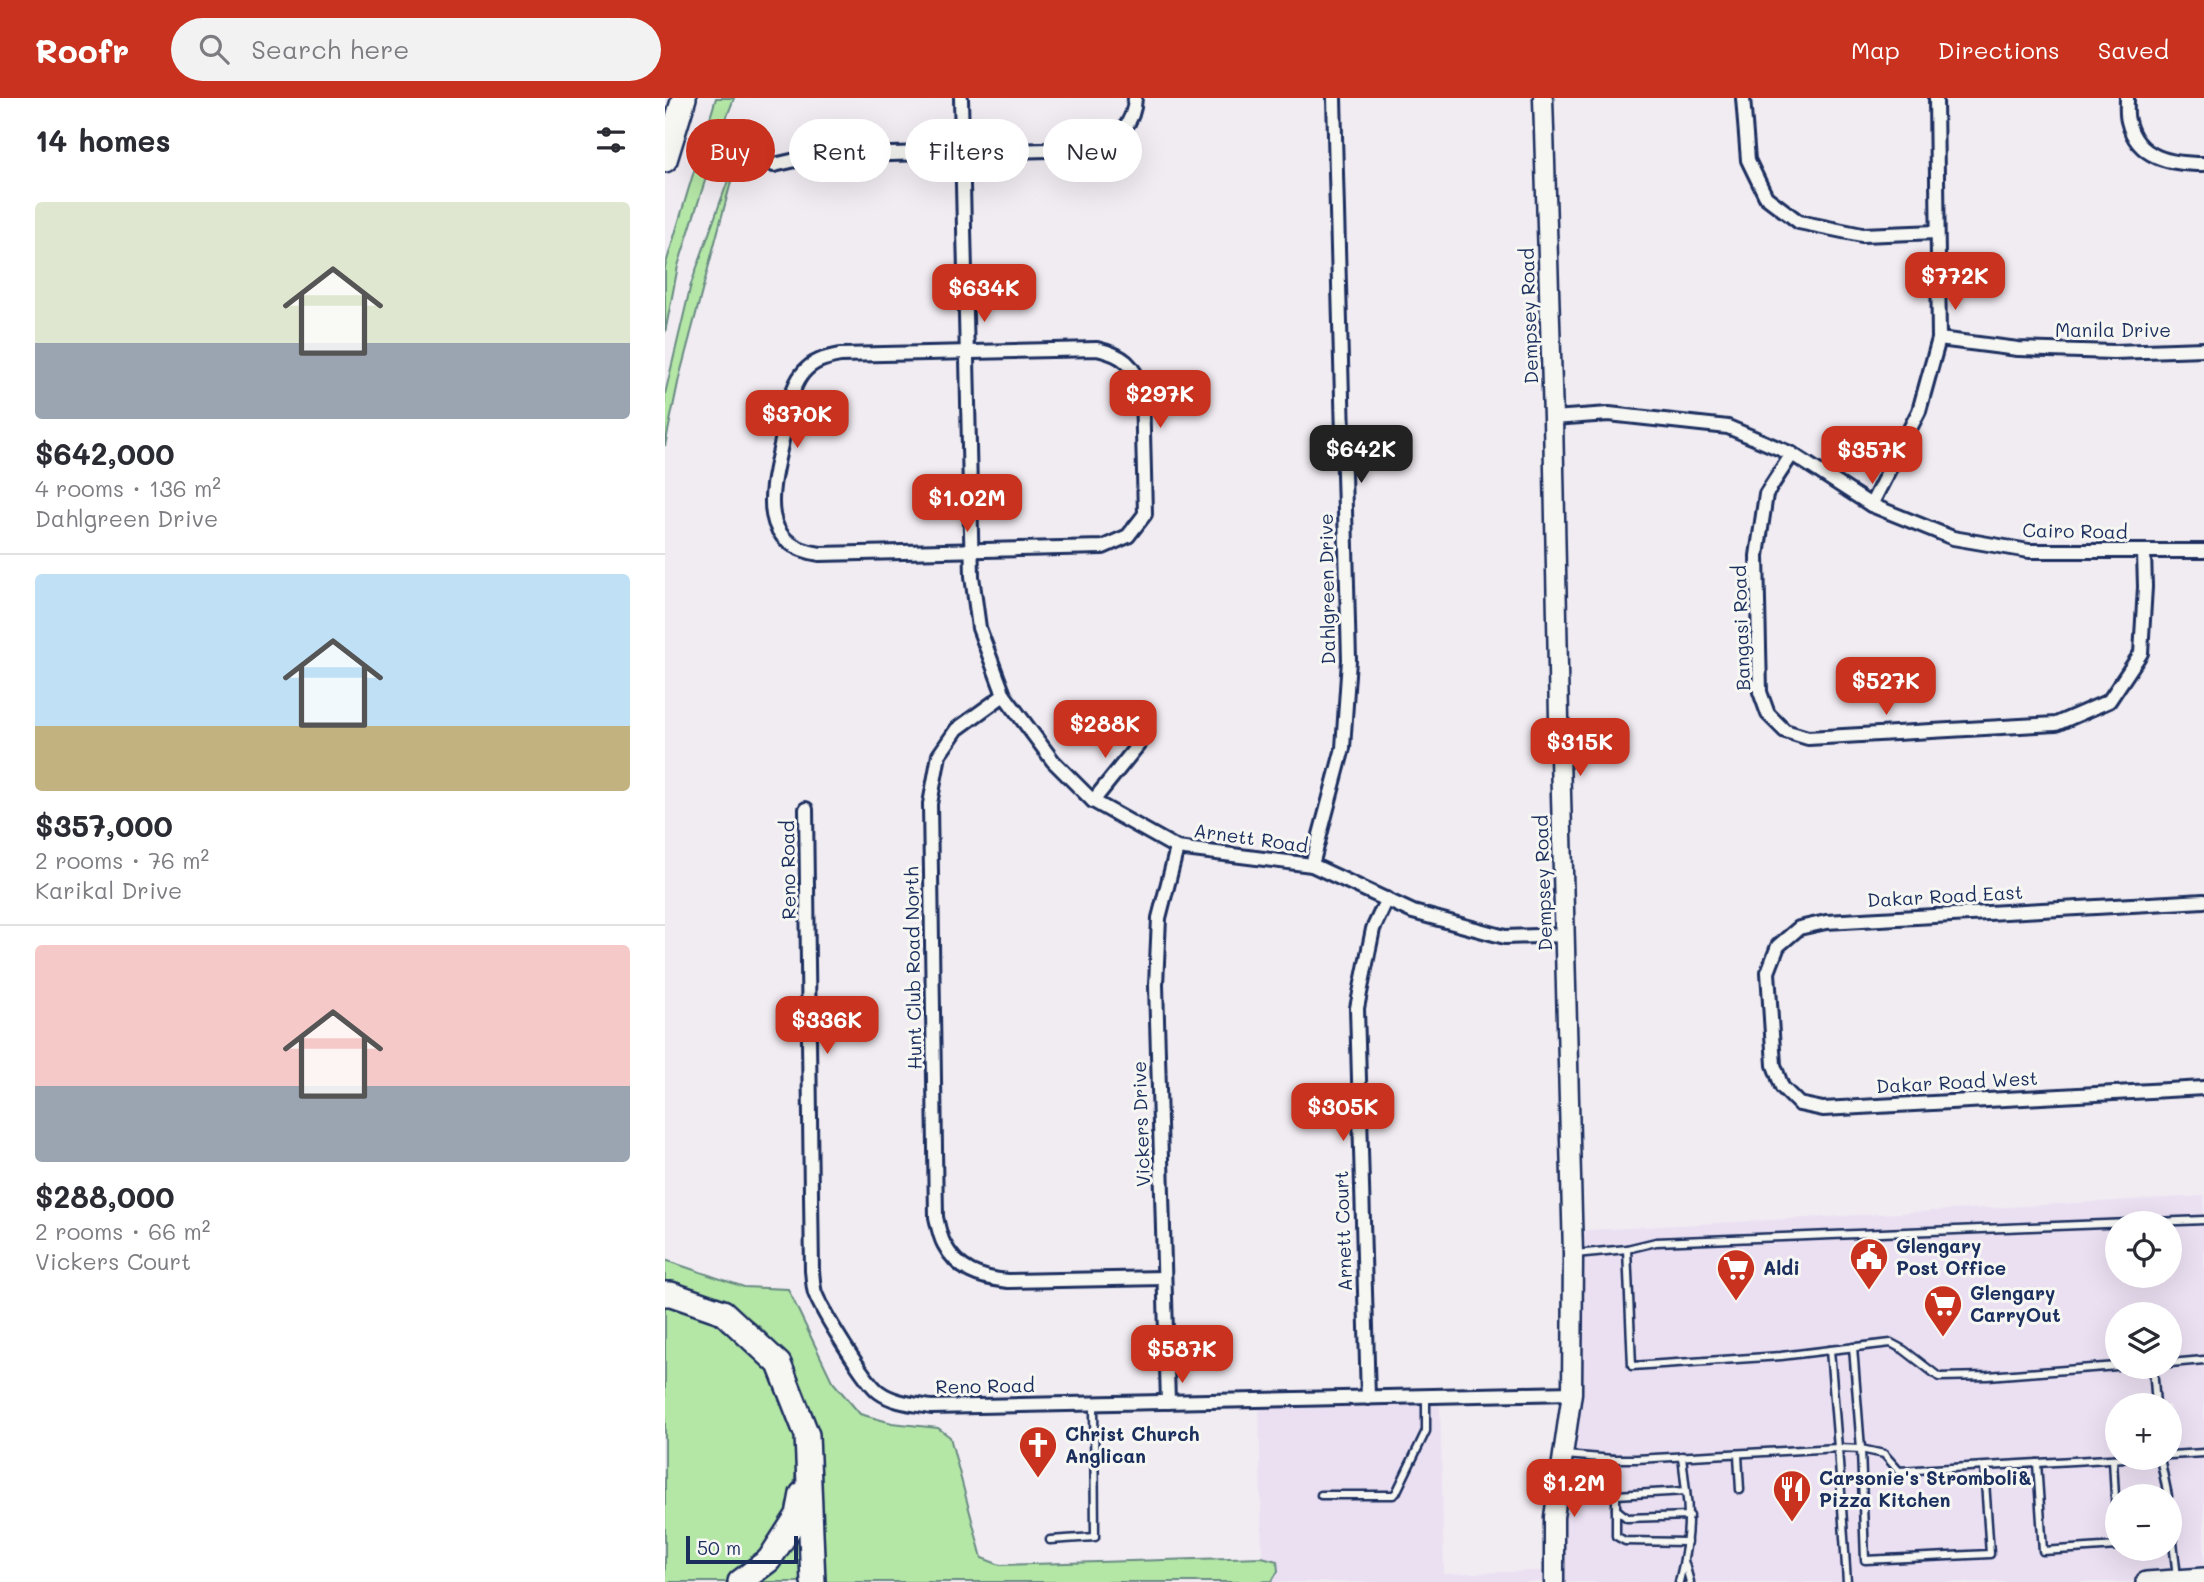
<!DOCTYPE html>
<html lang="en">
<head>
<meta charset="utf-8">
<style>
	:root { --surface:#fff; --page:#f2f2f3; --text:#2b2b33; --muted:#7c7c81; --line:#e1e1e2; --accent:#c8321e }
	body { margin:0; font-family:Mali,sans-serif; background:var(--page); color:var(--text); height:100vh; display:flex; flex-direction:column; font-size:26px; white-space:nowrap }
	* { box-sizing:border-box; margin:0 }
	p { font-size:23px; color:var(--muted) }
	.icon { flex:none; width:38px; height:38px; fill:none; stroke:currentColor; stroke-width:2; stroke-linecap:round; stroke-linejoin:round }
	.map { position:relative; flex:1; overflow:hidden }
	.details { display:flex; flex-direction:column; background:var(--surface); width:665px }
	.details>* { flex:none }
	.guide { position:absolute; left:21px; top:21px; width:665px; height:63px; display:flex; gap:14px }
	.tools { position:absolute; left:1440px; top:1113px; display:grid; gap:14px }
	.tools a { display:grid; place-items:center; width:77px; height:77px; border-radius:50%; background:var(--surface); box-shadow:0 7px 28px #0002; font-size:35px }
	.scale { position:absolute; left:21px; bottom:18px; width:112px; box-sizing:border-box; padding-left:7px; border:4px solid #1b2f5e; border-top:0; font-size:19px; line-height:24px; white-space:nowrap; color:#1b2f5e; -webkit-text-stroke:5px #f6f6f2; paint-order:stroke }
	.price { position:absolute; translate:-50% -60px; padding:0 16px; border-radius:14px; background:var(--accent); color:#fff; font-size:23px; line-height:46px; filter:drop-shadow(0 2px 4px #0008) }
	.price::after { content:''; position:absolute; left:50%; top:42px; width:21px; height:16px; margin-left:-10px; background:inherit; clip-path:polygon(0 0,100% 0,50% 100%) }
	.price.current { background:#222; color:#fff }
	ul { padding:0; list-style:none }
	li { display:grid; align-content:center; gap:14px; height:371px; padding:0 35px }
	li+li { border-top:2px solid var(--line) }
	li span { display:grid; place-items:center; height:217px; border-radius:7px; color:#555 }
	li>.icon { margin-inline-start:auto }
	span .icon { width:126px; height:126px; fill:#fffc; stroke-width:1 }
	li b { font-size:30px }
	h2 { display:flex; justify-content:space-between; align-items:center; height:84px; padding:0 35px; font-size:30px }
	.chip { padding:0 24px; border-radius:32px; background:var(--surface); box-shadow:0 7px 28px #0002; font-size:24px; line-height:63px }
	.chip.current { background:var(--accent); color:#fff }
	header { display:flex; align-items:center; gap:42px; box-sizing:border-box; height:98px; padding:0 35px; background:var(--accent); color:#fff }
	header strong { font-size:33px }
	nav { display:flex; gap:38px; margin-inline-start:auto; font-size:24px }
	.search { width:490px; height:63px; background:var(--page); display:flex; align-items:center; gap:18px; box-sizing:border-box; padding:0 24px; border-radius:38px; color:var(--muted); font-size:26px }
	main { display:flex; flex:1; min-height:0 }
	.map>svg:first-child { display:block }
	.built { fill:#ebe0f2; fill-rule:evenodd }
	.green { fill:#b4e6a6; stroke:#688a82; stroke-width:2 }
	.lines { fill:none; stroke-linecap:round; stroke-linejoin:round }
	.lane-casing { stroke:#1b2f5e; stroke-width:11 }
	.street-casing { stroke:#1b2f5e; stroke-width:18 }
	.secondary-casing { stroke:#1b2f5e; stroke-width:23 }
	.primary-casing { stroke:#1b2f5e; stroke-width:24 }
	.highway-casing { stroke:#1b2f5e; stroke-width:28 }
	.lane { stroke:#f6f6f2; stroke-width:6 }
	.street { stroke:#f6f6f2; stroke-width:12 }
	.secondary { stroke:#f6f6f2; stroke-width:18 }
	.primary { stroke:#f6f6f2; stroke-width:19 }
	.highway { stroke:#f6f6f2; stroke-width:23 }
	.labels { text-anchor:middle; stroke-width:6; stroke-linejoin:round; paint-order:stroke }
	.street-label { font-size:19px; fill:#1b2f5e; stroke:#f6f6f2 }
	.poi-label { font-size:19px; font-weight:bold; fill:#1b2f5e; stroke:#f6f6f2; text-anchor:start }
</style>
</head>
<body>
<header>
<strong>Roofr</strong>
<div class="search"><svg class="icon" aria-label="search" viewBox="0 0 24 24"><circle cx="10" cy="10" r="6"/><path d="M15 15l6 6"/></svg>Search here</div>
<nav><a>Map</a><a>Directions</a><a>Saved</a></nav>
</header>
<main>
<section class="details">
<h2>14 homes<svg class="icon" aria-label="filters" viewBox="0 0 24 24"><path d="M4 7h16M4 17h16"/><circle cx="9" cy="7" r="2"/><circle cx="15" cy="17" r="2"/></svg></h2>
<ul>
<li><span style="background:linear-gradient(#dfe7d0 65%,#9aa5b1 0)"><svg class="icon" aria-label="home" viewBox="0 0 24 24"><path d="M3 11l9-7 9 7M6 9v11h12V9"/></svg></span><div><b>$642,000</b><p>4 rooms · 136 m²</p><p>Dahlgreen Drive</p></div></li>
<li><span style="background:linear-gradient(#bfe0f5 70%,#c2b280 0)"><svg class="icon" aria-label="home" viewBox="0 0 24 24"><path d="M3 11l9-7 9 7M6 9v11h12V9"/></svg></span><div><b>$357,000</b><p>2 rooms · 76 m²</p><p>Karikal Drive</p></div></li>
<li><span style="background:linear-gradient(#f6c9c9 65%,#9aa5b1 0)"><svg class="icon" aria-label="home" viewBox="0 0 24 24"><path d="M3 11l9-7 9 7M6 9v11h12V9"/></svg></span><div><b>$288,000</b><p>2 rooms · 66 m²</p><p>Vickers Court</p></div></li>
</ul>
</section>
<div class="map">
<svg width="1539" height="1484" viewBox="0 0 1539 1484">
	<rect width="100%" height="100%" fill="#f1ecf2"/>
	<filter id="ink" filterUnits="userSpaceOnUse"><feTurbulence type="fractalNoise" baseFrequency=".0143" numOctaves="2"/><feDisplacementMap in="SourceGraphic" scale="14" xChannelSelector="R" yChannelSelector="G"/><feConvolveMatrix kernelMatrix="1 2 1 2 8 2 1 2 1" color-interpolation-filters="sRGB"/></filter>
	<g filter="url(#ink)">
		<path class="built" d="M1539,1098v386h-953l21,-1 5,-20 -15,-4 -3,-157 181,-4 4,178 116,-4 16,-186 -3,-153zM1452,1125h53v53h-53zM1452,1216h53v53h-53zM1452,1307h53v53h-53zM1452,1398h53v53h-53z"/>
		<g class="green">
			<path d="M51,0h18l-17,45 -39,123 -13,67v-66z"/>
			<path d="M76,46l-62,234 -14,68v-52l26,-110z"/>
			<path d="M0,1162l79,27 44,2 44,92 28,33 32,9 46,5 12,9 32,121 18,7 262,-8 15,4 1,10 -6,10 -21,1h-430l-40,-230 -20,-24 -24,-18 -72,-25z"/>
			<path d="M0,1204l45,14 47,37 19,26 14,33 5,27 1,30 -3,24 -11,30 -12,20 -39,39h-66z"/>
			<path d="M131,1435l4,1 2,48h-45z"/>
		</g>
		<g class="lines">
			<g class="lane-casing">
				<g id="lane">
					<path d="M910,1156l52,-5"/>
					<path d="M1188,1249l8,102 4,111 125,-6 -6,-87"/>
					<path d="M1165,1252l-49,6 -149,10 -5,-117 29,-7 548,-22"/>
					<path d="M1505,1265l34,-3"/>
					<path d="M1452,1268l-129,10 -49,1 -35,-27 -13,-7 -61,7 8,98 23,1 23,5 15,17 227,-13"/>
					<path d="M1488,1269l3,38"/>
					<path d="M900,1357l48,4h23l202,-11 9,134"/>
					<path d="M1073,1357l2,35"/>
					<path d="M1505,1357l34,-2"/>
					<path d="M1017,1358l4,35"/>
					<path d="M1495,1360l8,38"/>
					<path d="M948,1361l3,36 70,-4c5,31 1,60 -7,91"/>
					<path d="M1448,1361l4,76"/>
					<path d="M1372,1365l6,88 74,-5"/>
					<path d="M656,1397h72l3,-2 30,-62v-35"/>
					<path d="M951,1397v41l9,5 62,1"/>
					<path d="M951,1411l11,9 63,-2"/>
					<path d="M1505,1418l7,61"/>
					<path d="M385,1442l45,-3 -1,-134"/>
					<path d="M1020,1466l5,18"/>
				</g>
			</g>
			<g class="street-casing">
				<g id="street">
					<path d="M296,0l11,478 7,52 25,67 49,66 40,40 84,47 135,17 101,47 92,25 60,-2"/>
					<path d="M1078,0l5,62 18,37 33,25 63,13 75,-3"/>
					<path d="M1462,0c0,7 -1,16 1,23 9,38 43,43 76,43"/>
					<path d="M109,67l39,-9 277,-7c26,-8 44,-23 45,-51"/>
					<path d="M1274,241l79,10 96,3 90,-3"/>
					<path d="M432,251c26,6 37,15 45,41l3,124 -17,22 -25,11 -283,7c-68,-10 -47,-71 -37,-118 5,-20 6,-45 19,-62 10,-13 23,-16 38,-19z"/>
					<path d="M888,320l56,-4 119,13 64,27 79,51 82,33 76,13h175"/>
					<path d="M1127,356l-26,40 -9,62 3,136 8,22 17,17 23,7 248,-14 53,-23 32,-48 4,-66 -1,-35"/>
					<path d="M1206,407l48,-94 20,-72 -3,-241"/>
					<path d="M339,597l-47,34 -18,26 -9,49 6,413c2,9 4,20 8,27 14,27 36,34 64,37l156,-3"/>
					<path d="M428,703l49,-61"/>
					<path d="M141,711l6,462c1,7 1,15 3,22 7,18 50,89 64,99 15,11 35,12 52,15l641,-14"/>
					<path d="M647,767l31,-117 6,-88 -15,-562"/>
					<path d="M1539,803l-378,21 -27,6 -21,18 -10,26 6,93 8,22 17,17 24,5 381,-21"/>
					<path d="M703,1300l-11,-390 16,-79 14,-30"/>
					<path d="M503,1304l-12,-417 3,-67 18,-70"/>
				</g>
			</g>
			<g class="secondary-casing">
				<path id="secondary" d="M878,0l10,320 6,300 14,536 -1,139 -18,124v65"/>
			</g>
			<g class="primary-casing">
				<path id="primary" d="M1481,1484l58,-4"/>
			</g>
			<g class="highway-casing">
				<g id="highway">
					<path d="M0,62l19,-62"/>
					<path d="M0,1196h6l52,18 56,52 28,71 6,147"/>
					<path d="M75,1484l29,-22 29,-45 4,-21"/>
				</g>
			</g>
			<use href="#lane" class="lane"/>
			<use href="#street" class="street"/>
			<use href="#secondary" class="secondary"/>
			<use href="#primary" class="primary"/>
			<use href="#highway" class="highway"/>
		</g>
	</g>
	<defs>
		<g id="civic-pin" transform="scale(2.0125)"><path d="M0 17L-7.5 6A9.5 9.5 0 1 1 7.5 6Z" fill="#c8321e" stroke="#f6f6f2"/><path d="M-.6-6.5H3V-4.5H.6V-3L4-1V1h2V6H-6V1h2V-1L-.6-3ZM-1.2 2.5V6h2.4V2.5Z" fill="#fff"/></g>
		<g id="supermarket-pin" transform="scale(2.0125)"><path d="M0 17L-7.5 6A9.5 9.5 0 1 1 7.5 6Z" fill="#c8321e" stroke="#f6f6f2"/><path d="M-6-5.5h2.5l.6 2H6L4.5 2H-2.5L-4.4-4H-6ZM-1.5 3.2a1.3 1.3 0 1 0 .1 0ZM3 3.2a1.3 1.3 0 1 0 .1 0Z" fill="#fff"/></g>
		<g id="church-pin" transform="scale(2.0125)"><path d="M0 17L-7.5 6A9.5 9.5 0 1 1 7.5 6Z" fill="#c8321e" stroke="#f6f6f2"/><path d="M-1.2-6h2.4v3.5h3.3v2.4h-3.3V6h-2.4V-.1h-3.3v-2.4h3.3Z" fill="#fff"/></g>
		<g id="restaurant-pin" transform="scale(2.0125)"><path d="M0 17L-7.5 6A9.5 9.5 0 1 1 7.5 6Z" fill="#c8321e" stroke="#f6f6f2"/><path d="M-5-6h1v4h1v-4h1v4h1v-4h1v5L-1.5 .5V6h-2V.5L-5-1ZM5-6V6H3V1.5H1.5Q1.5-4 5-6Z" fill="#fff"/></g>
	</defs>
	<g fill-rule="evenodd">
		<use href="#civic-pin" x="1204" y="1159"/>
		<use href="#supermarket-pin" x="1071" y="1170"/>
		<use href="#supermarket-pin" x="1278" y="1206"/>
		<use href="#church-pin" x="373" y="1347"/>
		<use href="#restaurant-pin" x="1127" y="1391"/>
	</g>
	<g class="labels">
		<g class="street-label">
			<text transform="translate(864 218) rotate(-92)" y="7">Dempsey Road</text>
			<text x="1448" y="239">Manila Drive</text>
			<text transform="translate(1410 433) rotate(1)" y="7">Cairo Road</text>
			<text transform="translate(662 491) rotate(-91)" y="7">Dahlgreen Drive</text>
			<text transform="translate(1076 530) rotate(-92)" y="7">Bangasi Road</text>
			<text transform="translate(586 740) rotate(8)" y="7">Arnett Road</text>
			<text transform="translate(123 772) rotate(-91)" y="7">Reno Road</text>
			<text transform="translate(878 785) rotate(-92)" y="7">Dempsey Road</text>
			<text transform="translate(1280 798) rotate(-3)" y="7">Dakar Road East</text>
			<text transform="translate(248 870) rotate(-91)" y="7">Hunt Club Road North</text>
			<text transform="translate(1292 984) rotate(-3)" y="7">Dakar Road West</text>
			<text transform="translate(476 1026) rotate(-92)" y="7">Vickers Drive</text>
			<text transform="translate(678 1133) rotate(-92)" y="7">Arnett Court</text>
			<text transform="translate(320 1288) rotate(-1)" y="7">Reno Road</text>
		</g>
		<g class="poi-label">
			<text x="1231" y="1155">Glengary<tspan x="1231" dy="22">Post Office</tspan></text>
			<text x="1098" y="1177">Aldi</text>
			<text x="1305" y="1202">Glengary<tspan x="1305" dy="22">CarryOut</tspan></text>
			<text x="400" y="1343">Christ Church<tspan x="400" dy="22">Anglican</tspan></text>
			<text x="1154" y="1387">Carsonie's Stromboli&amp;<tspan x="1154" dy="22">Pizza Kitchen</tspan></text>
		</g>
	</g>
</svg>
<div class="tools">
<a><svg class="icon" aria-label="locate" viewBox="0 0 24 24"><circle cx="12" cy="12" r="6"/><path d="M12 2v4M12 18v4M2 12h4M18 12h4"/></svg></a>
<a><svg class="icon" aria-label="layers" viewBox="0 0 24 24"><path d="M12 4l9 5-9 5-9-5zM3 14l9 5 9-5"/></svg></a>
<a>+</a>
<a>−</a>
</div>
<div class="scale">50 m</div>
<b class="price" style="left:1290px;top:214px">$772K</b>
<b class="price" style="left:319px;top:226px">$634K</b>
<b class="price" style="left:495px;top:332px">$297K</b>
<b class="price" style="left:132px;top:352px">$370K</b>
<b class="price current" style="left:696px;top:387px">$642K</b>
<b class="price" style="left:1207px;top:388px">$357K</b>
<b class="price" style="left:302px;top:436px">$1.02M</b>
<b class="price" style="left:1221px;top:619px">$527K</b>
<b class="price" style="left:440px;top:662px">$288K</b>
<b class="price" style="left:915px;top:680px">$315K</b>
<b class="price" style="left:162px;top:958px">$336K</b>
<b class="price" style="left:678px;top:1045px">$305K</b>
<b class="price" style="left:517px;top:1287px">$587K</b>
<b class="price" style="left:909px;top:1421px">$1.2M</b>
<div class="guide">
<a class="chip current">Buy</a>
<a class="chip">Rent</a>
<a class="chip">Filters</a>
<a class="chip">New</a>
</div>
</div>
</main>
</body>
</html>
